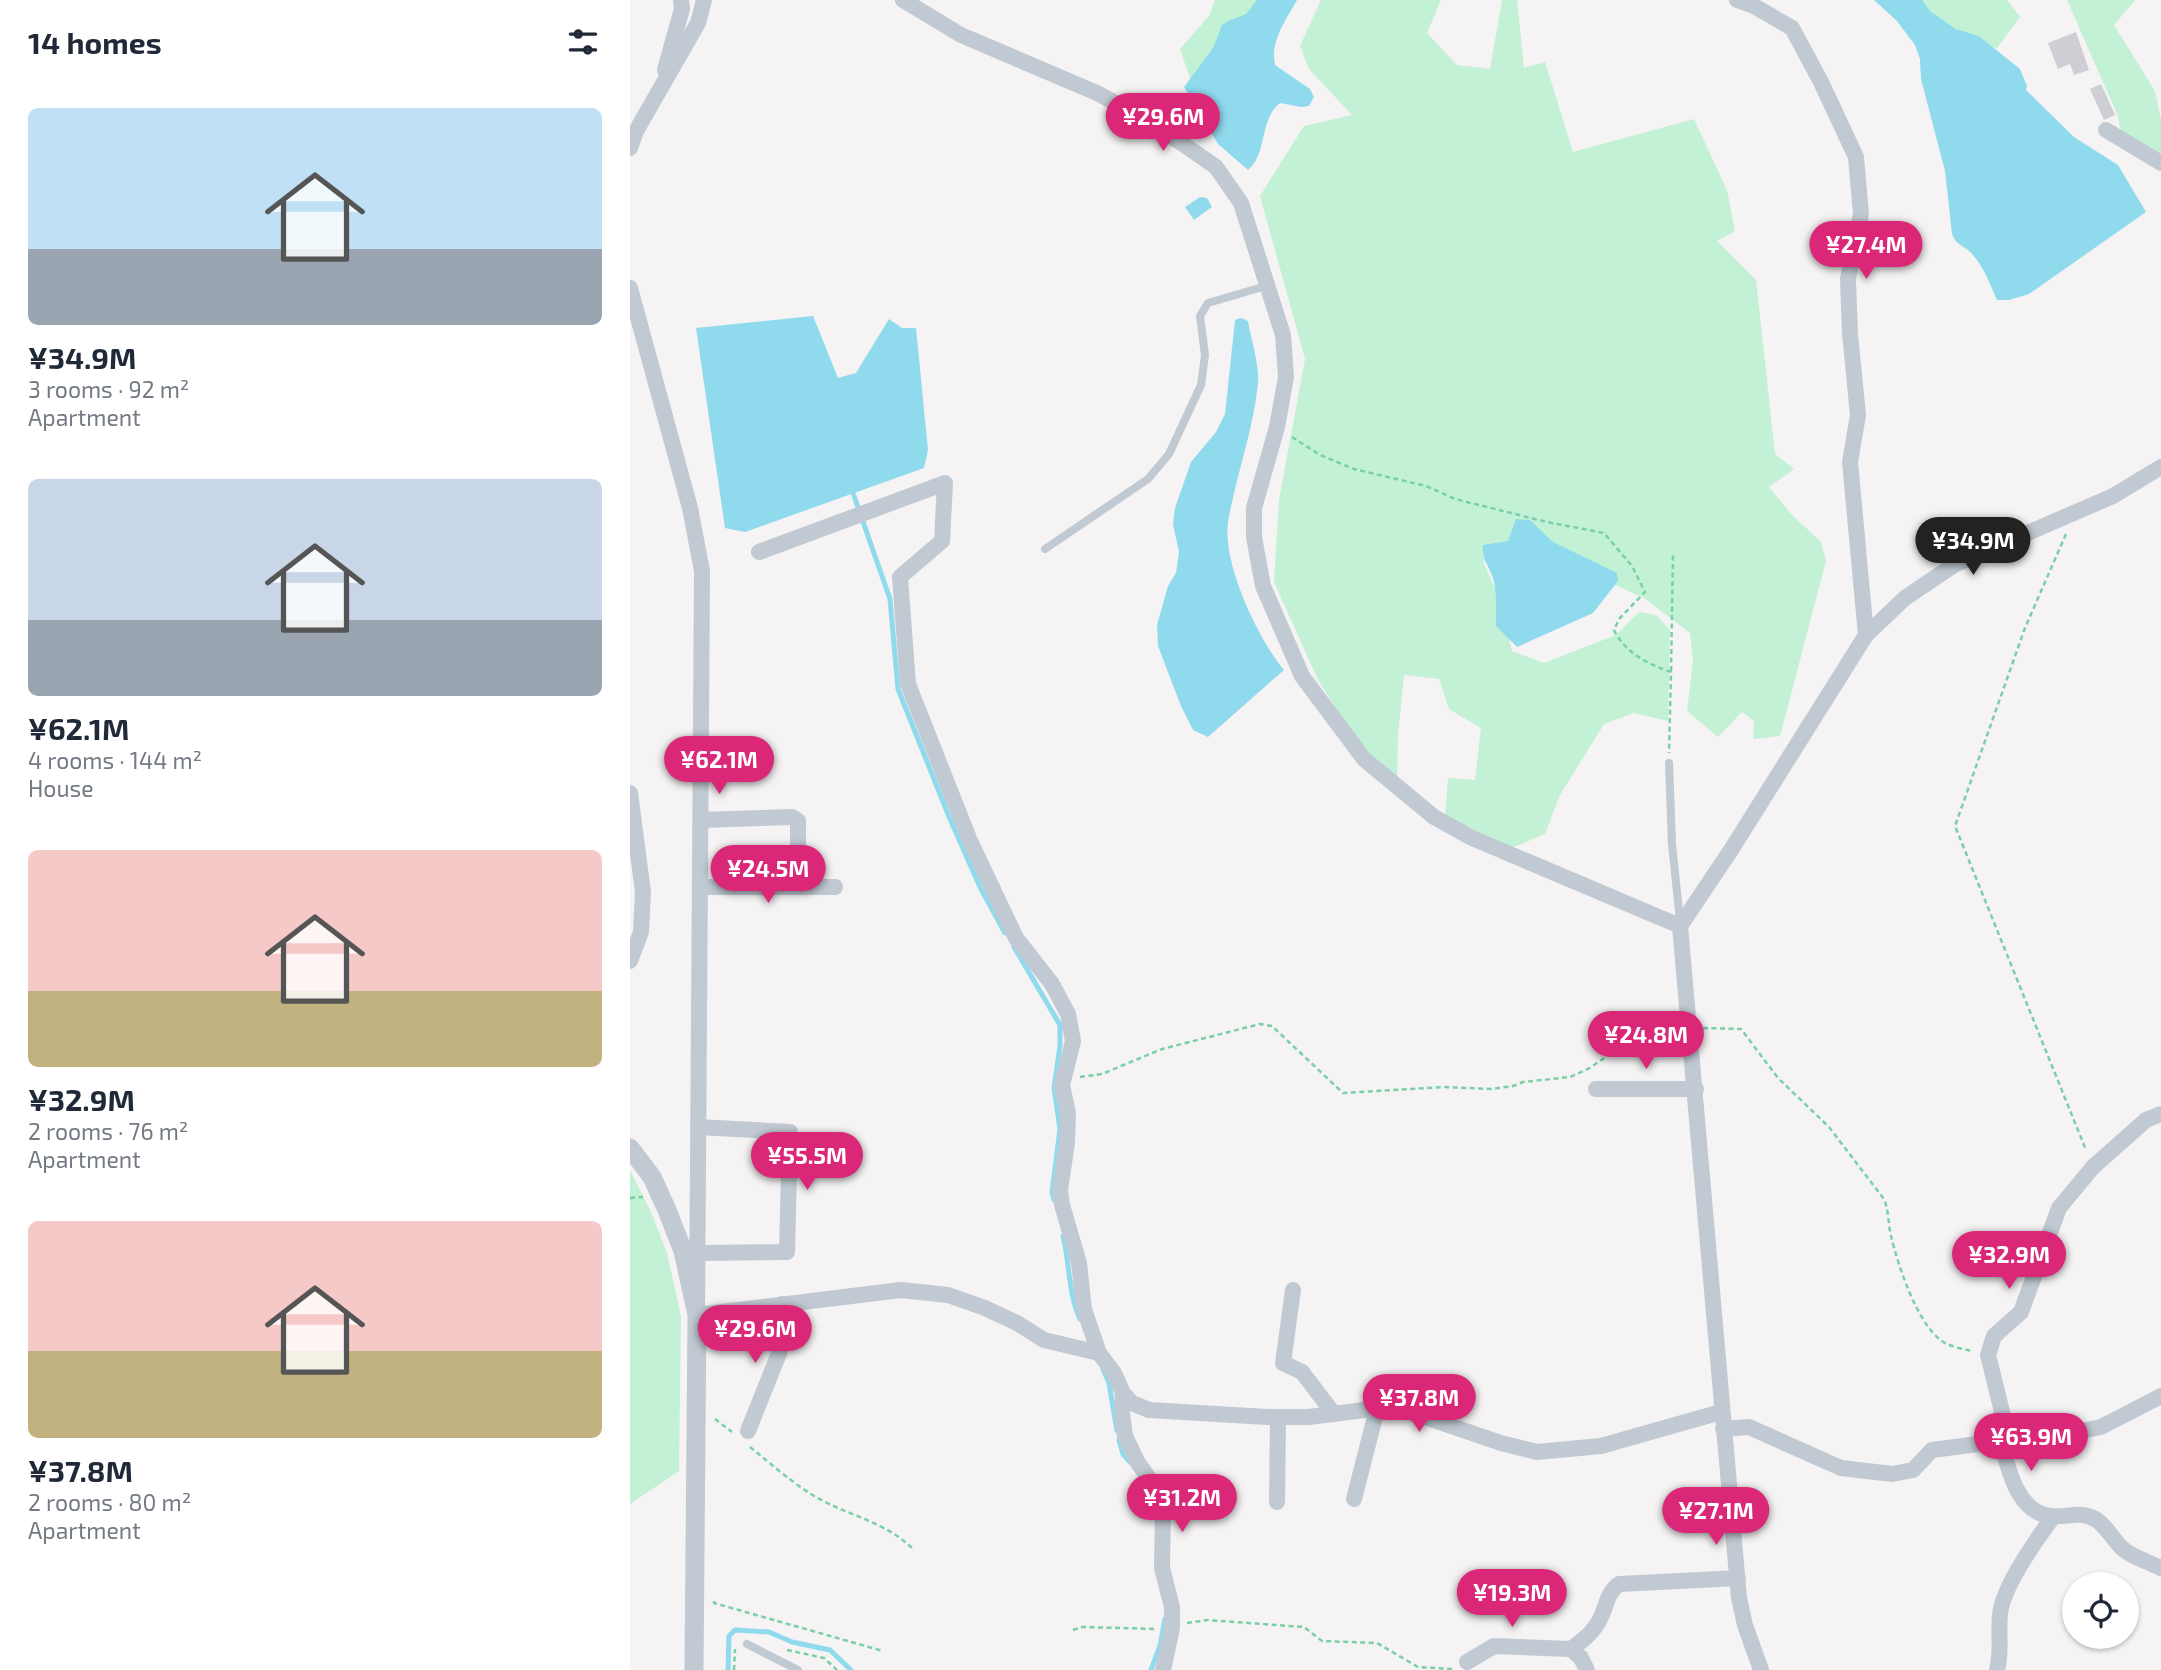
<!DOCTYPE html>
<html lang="en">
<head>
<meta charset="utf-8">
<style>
	:root { --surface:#fff; --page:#f2f2f3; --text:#1f2937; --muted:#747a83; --accent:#db2777 }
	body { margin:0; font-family:"Exo 2",sans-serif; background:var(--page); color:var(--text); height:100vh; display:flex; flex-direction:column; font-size:26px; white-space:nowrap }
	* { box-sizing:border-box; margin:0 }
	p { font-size:23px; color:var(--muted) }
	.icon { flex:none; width:38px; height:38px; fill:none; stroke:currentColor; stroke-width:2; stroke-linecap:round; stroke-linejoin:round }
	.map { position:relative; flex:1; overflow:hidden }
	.panel { display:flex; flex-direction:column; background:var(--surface); width:630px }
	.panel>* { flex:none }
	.buttons { position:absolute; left:1432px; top:1572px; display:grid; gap:14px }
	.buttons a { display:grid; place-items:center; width:77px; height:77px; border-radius:50%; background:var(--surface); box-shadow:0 2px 5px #0004; font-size:35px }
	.price { position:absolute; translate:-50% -60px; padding:0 16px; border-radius:24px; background:var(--accent); color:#fff; font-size:23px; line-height:46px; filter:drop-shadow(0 2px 4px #0008) }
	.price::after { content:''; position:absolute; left:50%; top:42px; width:21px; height:16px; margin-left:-10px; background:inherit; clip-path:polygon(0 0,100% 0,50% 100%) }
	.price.current { background:#222; color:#fff }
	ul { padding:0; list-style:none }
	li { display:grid; align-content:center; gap:14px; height:371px; padding:0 28px }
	li span { display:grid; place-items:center; height:217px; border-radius:10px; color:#555 }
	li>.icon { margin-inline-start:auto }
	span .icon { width:126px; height:126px; fill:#fffc; stroke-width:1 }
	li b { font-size:30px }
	h2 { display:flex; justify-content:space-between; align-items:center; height:84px; padding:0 28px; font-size:30px }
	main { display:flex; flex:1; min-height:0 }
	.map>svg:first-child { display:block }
	.green { fill:#c3f1d5 }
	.water { fill:#90daee }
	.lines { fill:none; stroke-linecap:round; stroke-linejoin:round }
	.stream { stroke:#90daee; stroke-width:5 }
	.building { fill:#cdcfd5 }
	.path { stroke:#7ad0a6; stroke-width:2.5; stroke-dasharray:5 3.5; stroke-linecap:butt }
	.service { stroke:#c1cad2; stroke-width:8 }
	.minor { stroke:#c1cad2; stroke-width:16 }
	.tertiary { stroke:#c1cad2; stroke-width:19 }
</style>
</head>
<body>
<main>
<section class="panel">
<h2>14 homes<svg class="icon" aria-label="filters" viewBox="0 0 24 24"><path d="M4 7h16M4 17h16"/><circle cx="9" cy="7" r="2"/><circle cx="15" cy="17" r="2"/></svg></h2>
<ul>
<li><span style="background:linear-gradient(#bfe0f5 65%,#9aa5b1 0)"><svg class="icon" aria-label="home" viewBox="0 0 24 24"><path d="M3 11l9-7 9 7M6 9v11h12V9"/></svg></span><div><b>¥34.9M</b><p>3 rooms · 92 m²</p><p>Apartment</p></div></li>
<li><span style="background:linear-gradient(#c9d6e8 65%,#9aa5b1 0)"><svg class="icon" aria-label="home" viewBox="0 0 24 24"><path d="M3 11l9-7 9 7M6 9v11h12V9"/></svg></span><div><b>¥62.1M</b><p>4 rooms · 144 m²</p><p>House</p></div></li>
<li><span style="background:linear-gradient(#f6c9c9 65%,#c2b280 0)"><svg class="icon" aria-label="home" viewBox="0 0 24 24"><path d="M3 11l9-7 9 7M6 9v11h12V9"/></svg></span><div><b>¥32.9M</b><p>2 rooms · 76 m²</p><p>Apartment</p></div></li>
<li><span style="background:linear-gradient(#f6c9c9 60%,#c2b280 0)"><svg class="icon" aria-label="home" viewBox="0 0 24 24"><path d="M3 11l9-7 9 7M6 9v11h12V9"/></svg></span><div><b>¥37.8M</b><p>2 rooms · 80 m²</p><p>Apartment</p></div></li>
</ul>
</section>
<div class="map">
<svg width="1531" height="1670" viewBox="0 0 1531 1670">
	<rect width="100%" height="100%" fill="#f5f3f3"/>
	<g class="green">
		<path d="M585,0h55l-78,84 -12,-35 29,-33z"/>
		<path d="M691,0h120l-14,33 30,32 33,4 12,-69h15l7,68 21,-6 28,90 121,-33 33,71 8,41 -18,10 39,39 19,174 19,15 -25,18 22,27 30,28 5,19 -46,175 -27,3 1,-18 -12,-9 -24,25 -31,-26 6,-50 -3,-28 -46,-35 -27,-12 -62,-35 -40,10h-32l17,39 12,51 32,12 72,-28 23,-23 17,3 14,15 -2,91 -34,-8 -30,11 -44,71 -15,39 -41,17 -59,-32 3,-41 27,2 6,-52 -32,-19 -10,-30 -35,-4 -6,60 -1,55 -50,-65 -29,-45 -44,-98 5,-82 26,-141 -45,-163 44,-70 48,-11 -43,-46 -9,-23z"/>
		<path d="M1288,0h89l13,17 -23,31 -61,-20z"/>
		<path d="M1437,0h68l-21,25 41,66 6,28v34l-37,-5 -6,-32z"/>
		<path d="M0,1170l21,42 16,41 14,64 -2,154 -49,33z"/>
	</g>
	<g class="water">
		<path d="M627,0h40c-11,20 -27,41 -22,65l35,24 4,8 -5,9 -8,1 -21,-4c-21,16 -12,50 -32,67l-30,-26 -34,-57 29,-39 9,-23 6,-4 18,-7z"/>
		<path d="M1244,0h48l9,12 25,17 23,7 41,33 7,17 -1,4 48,47 44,28 28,47 -117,82 -20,6h-12c-7,-16 -15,-38 -29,-50 -8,-6 -12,-6 -16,-16l-7,-63 -24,-92 -1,-20 -5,-14 -18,-24z"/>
		<path d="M570,197l7,1 5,9 -18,13 -9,-13z"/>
		<path d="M183,316l25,62 18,-5 33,-54 13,9h14l12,122 -4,18 -179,64 -20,-4 -29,-200z"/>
		<path d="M611,318l7,3c3,18 12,46 10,63 -5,47 -22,92 -30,138 -6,41 30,117 56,148l-76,67 -15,-7 -12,-24 -23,-60 -1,-21 11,-39 8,-13 3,-21 -6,-28 2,-16 16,-46 25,-30 9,-18 10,-94z"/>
		<path d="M886,519l14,1 23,22 64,31 1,8 -25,32 -76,34 -21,-21c0,-15 1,-29 -2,-44 -3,-14 -13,-23 -11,-37l25,-4z"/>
	</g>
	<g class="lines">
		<g class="stream">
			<path d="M223,493l37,106 8,90 52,130 30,68 25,46"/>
			<path d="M384,947l46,78v21l-6,42 6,41 -8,63 2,8"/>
			<path d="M433,1236c7,28 5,57 17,83"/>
			<path d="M473,1369l6,14 8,48"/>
			<path d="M489,1440l4,14 7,8"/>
			<path d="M98,1670l1,-34 6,-6 34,2 23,10 38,8 21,20"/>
			<path d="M521,1670l9,-24 5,-27"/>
		</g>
	</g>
	<g class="building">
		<path d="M1446,32l13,38 -15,5 -4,-11 -12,5 -10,-26z"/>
		<path d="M1471,84l14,31 -11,5 -14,-31z"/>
	</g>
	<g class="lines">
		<g class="path">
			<path d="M662,437l28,18 34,14 72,17 29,13 92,23 57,11 28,33 13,26 -26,27 -5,11c11,23 34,34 57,42l-2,81"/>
			<path d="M1436,534l-41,94 -70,198 131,324"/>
			<path d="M1041,671l2,-116"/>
			<path d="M1073,1028l38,1 37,49 51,49 55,72c5,12 4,25 7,37 7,29 27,92 54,107 8,4 18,6 27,8"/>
			<path d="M450,1077l22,-3 60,-25 98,-25 12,2 71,67 100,-6 49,2 21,-3 10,-4 47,-5 18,-8 30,-20 58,4"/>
			<path d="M0,1198l13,-1"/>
			<path d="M85,1419l17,13"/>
			<path d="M120,1447c20,16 40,34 61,47 33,21 72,26 101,54"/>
			<path d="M84,1601v2l169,48"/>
			<path d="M557,1623l20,-3 97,7 18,14 55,2 41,24 34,2"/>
			<path d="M443,1630l10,-3 74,2"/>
			<path d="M157,1650l37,8 13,12"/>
			<path d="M104,1670l1,-21"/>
		</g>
		<g class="service">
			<path d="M415,549l103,-70 21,-25 32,-69 4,-30 -5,-39 8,-13 58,-17"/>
			<path d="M1039,763l3,81 8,77"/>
			<path d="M117,1644l51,26"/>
		</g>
		<g class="minor">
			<path d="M273,0l58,35 136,58 26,14 60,37 33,23 25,36 42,132 3,42 -9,50 -23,81v29l9,49 39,90 62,83 70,58 38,21 208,88"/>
			<path d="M1107,0l17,6 38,22 29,54 35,75 5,57 -13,65 2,55 8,81 -8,47 16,173"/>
			<path d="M35,70l17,-61 -1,-9"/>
			<path d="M1476,130l55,33"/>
			<path d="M0,148l6,-17 62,-108 6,-23"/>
			<path d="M0,288l60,220 12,63 -5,744 204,-25 47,5 37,13 32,15 27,17 55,13"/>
			<path d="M129,552l186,-69 -3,58 -42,36 8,107 62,157 46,97 36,46 16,30 5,27 -11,44 6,28 -1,30 -7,47 2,15 17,58 5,46 15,44 15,20 9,20 9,10 17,7 118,7h42l63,-8 32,1 97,33 36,9 64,-6 120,-34"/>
			<path d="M0,793l13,99 -2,40 -11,29"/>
			<path d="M71,820l91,-3 6,4v66"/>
			<path d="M70,887h135"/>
			<path d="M966,1089h100"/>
			<path d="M1531,1114l-15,6 -53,47 -34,41 -38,104 -27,24 -6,19 19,77 -6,9c7,27 16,72 50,75 14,2 28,-5 42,2 12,5 20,22 30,31 9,8 26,13 38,19"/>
			<path d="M67,1253l90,-1 3,-120 -92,-5"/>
			<path d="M663,1290l-10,73 19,9 32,42"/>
			<path d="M493,1393l-1,20 3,23 13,27 15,21 10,26 -1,58 10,39v21l-9,42"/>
			<path d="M1093,1429l26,-2 92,41 51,6 21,-4 19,-20 69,-9 17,2 83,-16 60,-31"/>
			<path d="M118,1431l32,-80 2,-47"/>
			<path d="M724,1499l23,-90"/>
			<path d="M647,1502l1,-85"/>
			<path d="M837,1662l27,-16 77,3"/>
			<path d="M957,1670l-6,-12 -10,-9c11,-8 23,-17 29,-30 7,-13 6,-25 19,-35l119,-6"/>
			<path d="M1131,1670l-16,-45 -6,-27 -59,-672 51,-76 135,-215 39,-37 49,-33 159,-69 48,-29"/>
			<path d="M1367,1670c5,-18 1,-37 3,-56 3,-28 36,-74 53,-97"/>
		</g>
		<path class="tertiary" d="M0,1148l22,29 15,33 16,41 14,64 -3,355"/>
	</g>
</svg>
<div class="buttons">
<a><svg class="icon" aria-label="locate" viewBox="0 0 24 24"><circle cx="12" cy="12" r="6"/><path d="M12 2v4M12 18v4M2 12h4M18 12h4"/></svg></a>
</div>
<b class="price" style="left:533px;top:153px">¥29.6M</b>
<b class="price" style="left:1236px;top:281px">¥27.4M</b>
<b class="price current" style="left:1343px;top:577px">¥34.9M</b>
<b class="price" style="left:89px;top:796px">¥62.1M</b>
<b class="price" style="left:138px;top:905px">¥24.5M</b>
<b class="price" style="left:1016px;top:1071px">¥24.8M</b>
<b class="price" style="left:177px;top:1192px">¥55.5M</b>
<b class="price" style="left:1379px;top:1291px">¥32.9M</b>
<b class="price" style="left:125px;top:1365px">¥29.6M</b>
<b class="price" style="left:789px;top:1434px">¥37.8M</b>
<b class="price" style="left:1401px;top:1473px">¥63.9M</b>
<b class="price" style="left:552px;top:1534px">¥31.2M</b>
<b class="price" style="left:1086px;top:1547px">¥27.1M</b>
<b class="price" style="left:882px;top:1629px">¥19.3M</b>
</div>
</main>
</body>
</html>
